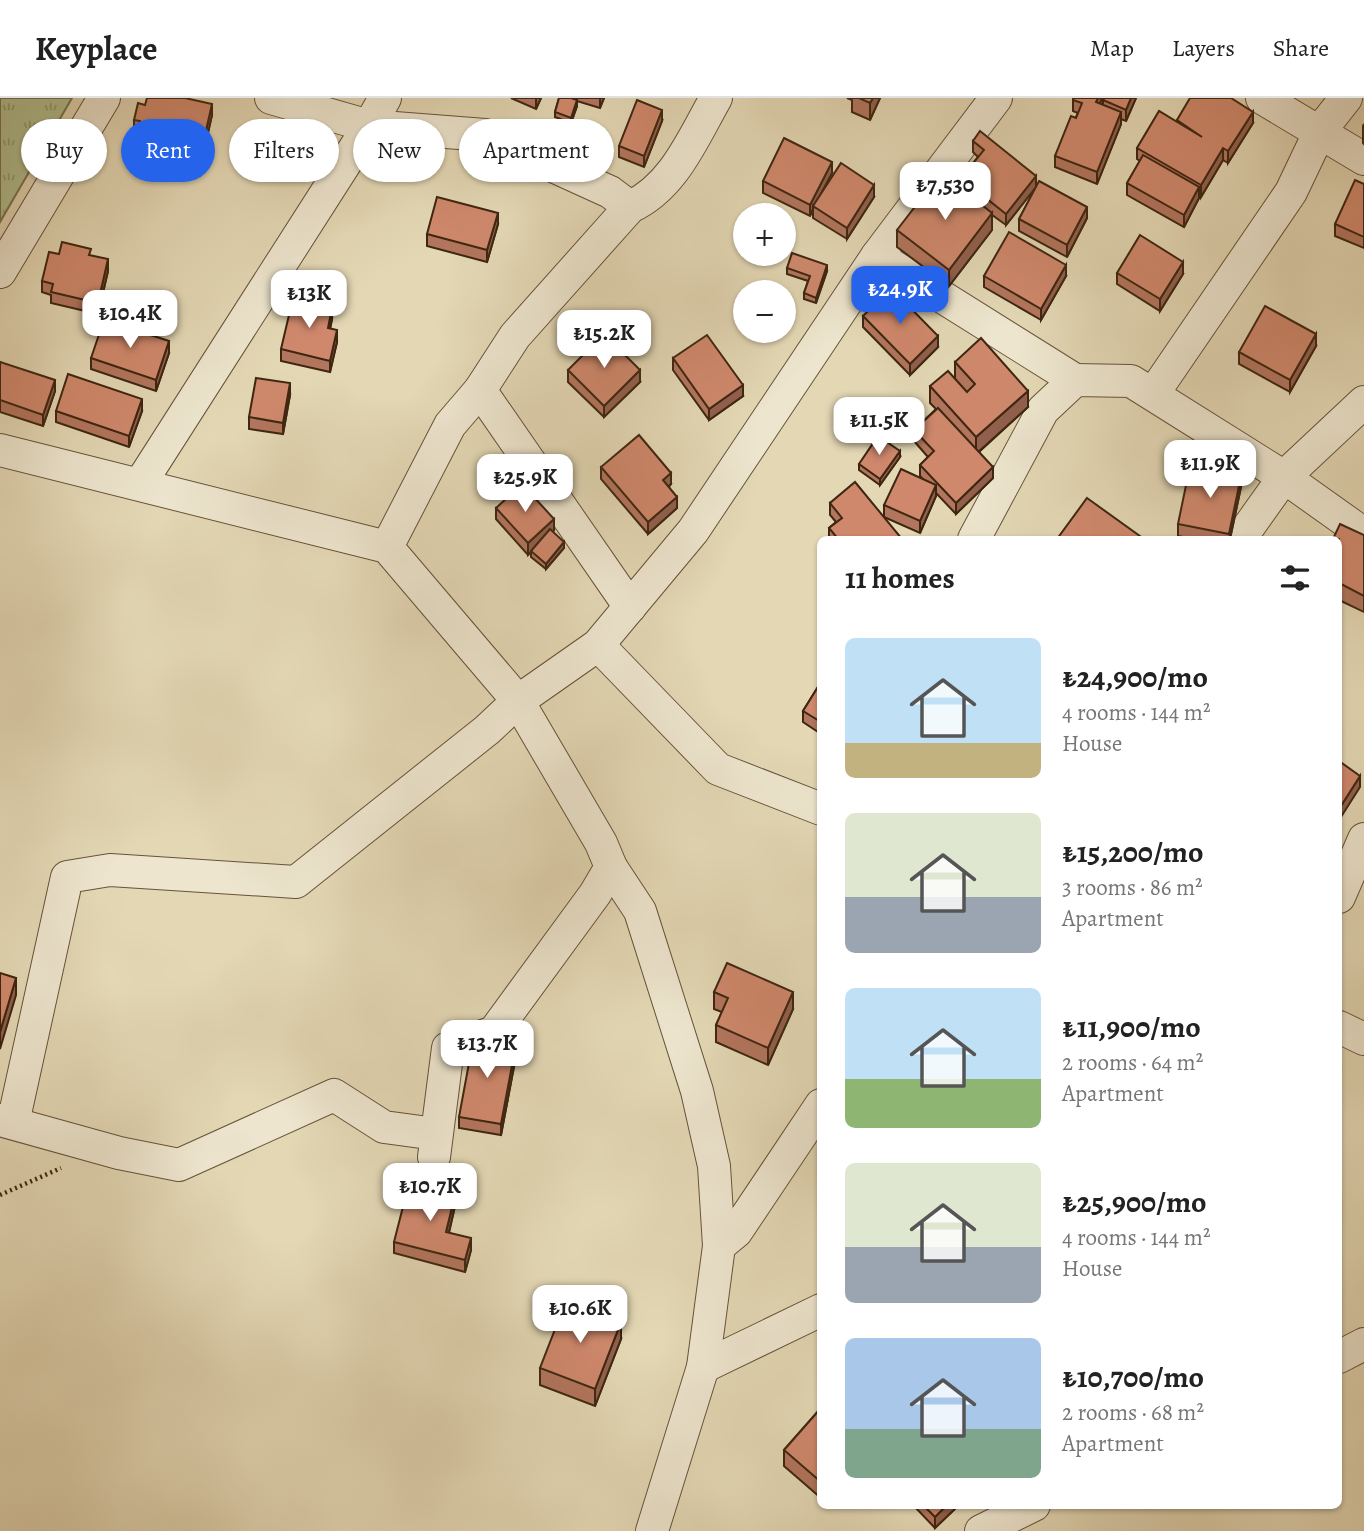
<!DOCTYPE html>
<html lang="en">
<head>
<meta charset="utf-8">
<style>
	:root { --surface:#fff; --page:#f2f2f2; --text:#222; --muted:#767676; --line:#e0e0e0; --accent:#2563eb }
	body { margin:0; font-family:Alegreya,serif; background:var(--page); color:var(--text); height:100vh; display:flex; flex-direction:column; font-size:26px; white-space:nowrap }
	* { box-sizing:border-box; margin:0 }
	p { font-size:23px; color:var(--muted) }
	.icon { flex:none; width:38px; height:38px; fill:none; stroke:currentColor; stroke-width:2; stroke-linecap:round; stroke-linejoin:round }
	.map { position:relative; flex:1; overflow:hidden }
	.drawer { position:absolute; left:817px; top:438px; width:525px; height:973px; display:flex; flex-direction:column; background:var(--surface); border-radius:10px; box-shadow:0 2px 5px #0004 }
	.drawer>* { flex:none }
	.banner { position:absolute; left:21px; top:21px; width:665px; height:63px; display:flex; gap:14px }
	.fabs { position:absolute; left:733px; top:105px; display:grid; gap:14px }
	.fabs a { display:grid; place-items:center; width:63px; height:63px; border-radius:50%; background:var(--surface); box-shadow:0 2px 5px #0004; font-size:35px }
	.price { position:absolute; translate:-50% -60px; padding:0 16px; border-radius:14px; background:#fff; color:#222; font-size:23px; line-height:46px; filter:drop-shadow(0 2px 4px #0008) }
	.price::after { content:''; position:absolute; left:50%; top:42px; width:21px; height:16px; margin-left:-10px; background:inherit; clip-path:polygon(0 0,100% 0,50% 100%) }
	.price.current { background:var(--accent); color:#fff }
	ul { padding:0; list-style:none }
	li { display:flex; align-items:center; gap:21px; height:175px; padding:0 28px }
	li span { display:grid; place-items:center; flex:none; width:196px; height:140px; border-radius:10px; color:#555 }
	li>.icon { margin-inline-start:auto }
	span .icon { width:84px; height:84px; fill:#fffc; stroke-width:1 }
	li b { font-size:30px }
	h2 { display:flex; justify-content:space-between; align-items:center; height:84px; padding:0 28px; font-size:30px }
	.tag { padding:0 24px; border-radius:32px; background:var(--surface); box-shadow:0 2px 5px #0004; font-size:24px; line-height:63px }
	.tag.current { background:var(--accent); color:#fff }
	header { display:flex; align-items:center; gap:42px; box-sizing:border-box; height:98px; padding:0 35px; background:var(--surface); border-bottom:2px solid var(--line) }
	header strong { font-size:33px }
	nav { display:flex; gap:38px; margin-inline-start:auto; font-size:24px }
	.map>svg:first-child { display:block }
	.grass { fill:url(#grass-tufts); stroke:#787250; stroke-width:2 }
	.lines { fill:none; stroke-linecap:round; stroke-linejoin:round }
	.minor-casing { stroke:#67523a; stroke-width:34 }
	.path { stroke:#3e2611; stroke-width:4.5; stroke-dasharray:2 3.5; stroke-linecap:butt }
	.minor { stroke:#ede5ce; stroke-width:32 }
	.wall { fill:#b2755d; stroke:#3e2611; stroke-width:2 }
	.shaded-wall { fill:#915f4c; stroke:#3e2611; stroke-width:2 }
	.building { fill:#cf886c; stroke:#3e2611; stroke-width:2 }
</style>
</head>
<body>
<header>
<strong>Keyplace</strong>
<nav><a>Map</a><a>Layers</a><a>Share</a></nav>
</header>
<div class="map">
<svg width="1364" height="1433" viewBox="0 0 1364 1433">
	<defs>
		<pattern id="grass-tufts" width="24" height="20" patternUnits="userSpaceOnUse" patternTransform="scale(1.75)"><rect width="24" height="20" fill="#b1bf8f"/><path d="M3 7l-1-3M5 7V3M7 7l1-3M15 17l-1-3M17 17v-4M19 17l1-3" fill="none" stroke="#919b73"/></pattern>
	</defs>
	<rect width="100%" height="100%" fill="#e3d7b4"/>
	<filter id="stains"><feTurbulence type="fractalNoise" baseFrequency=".00286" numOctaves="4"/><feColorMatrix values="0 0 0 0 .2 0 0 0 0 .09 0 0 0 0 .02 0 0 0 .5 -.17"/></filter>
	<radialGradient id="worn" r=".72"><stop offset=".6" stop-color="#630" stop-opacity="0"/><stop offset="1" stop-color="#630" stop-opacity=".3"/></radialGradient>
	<path class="grass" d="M0,0h72l-72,124z"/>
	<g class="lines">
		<g class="minor-casing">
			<g id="minor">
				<path d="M271,0l98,28 116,9 125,57 20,15"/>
				<path d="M1262,0l102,61"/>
				<path d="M877,158l198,124"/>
				<path d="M0,174l104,-174"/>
				<path d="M480,292l150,217"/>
				<path d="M1153,296l138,-202 29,-61 26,-33"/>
				<path d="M0,352l387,97 131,154 83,142 10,24 29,44 57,180 17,75 5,80 -16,121 -51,164"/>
				<path d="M140,386l229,-358 16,-28"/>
				<path d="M974,441l69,-129 32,-30 56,1 153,96 80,57"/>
				<path d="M1240,441l44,-62 80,-75"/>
				<path d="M387,449l63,-122 30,-35 35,-54 115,-129c44,-20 63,-69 86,-109"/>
				<path d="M598,547l120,124 103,40"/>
				<path d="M1339,799l25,-58"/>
				<path d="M1339,929l25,12"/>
				<path d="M0,1022l119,33 60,12 155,-70 50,32 52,7"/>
				<path d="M13,1025l54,-246 43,-7 186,12 191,-152 31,-29 80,-56 95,-114 184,-275 119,-158"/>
				<path d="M434,1059l14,-109 46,-16 101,-138 16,-27"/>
				<path d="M719,1148l17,-14 85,-127"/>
				<path d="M1339,1259l25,-13"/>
				<path d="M703,1269l118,-57"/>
				<path d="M981,1433l53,-26"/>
			</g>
		</g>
		<path class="path" d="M0,1097l61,-27"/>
		<use href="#minor" class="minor"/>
	</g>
	<g class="wall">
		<path d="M511,0h30l-5,11z"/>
		<path d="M559,0h45l-4,10 -23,-7v5l-6,17 -16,-6v-5z"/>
		<path d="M847,0h33l-10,22 -18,-8v-12z"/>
		<path d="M1073,0h29l-2,6 3,1v-5l33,-2 -10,23 -5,-2v5l-24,60 -42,-17v-11l23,-43 -5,-2z"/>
		<path d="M212,17l-12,53 -30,-6 2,-16 -4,-1 -2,9 -29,-6 1,-16 -4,-1v-11z"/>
		<path d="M1177,22l76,3 -25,40 -5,-3 -22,37 -2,-1v2l-15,29 -57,-32v-12l13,-22 -3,-2v-11l40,-26z"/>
		<path d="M662,23l-18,46 -25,-10v-11z"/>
		<path d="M1364,26v20l-1,-1v-17z"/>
		<path d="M973,43l63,46 51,31 -20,39 -48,-26v-12l17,-32 -30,38 -14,-10v15l-43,56 -52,-39v-17l64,-41v-11l17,-21 -5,-5z"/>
		<path d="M832,75l-12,23 54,1 -27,42 -34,-21v-9l-3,7 -47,-23v-12z"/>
		<path d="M1364,86v64l-29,-12v-12z"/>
		<path d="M498,126l-11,38 -60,-16v-12z"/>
		<path d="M59,156l32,2 17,15 -10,43 -47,-11v-8l-9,-3v-11z"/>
		<path d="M787,170l40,3 -11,32 -12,-4v-6l4,-12 -21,-7z"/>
		<path d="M1117,175l66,1 -23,37 -43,-27z"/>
		<path d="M984,178h82l-25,44 -57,-33z"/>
		<path d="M863,218l75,31 -28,28 -47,-48z"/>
		<path d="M332,221l-2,10 7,13 -7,30 -49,-11v-12z"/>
		<path d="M1316,248l-26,46 -51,-28v-12z"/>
		<path d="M169,255l-13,38 -65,-22v-11z"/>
		<path d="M673,260l70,38 -34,24 -36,-50z"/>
		<path d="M0,264l55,29 -12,35 -43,-14z"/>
		<path d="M955,264l73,45 -49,45 14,26 -37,36 -20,-21v3l-16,37 -36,-16v-12l39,-26 -3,-3v-11l8,-8 -14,-16v-11l22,-21 -6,-6v-17l25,-7z"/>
		<path d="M568,272l72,12 -36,35 -36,-35z"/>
		<path d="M290,297l-7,39 -34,-5v-12z"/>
		<path d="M56,313h86l-13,36 -73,-25z"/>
		<path d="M900,359l-20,28 -21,-15v-6z"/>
		<path d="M601,369l70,17 -2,3 8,21 -29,26 -47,-55z"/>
		<path d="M1241,389l-11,52h-36l-16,-3v-12z"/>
		<path d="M830,405l72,36h-73v-11l7,-6 -6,-7z"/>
		<path d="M496,410l58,22 -1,2 11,16 -18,21 -15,-12v-6l-3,4 -32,-36z"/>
		<path d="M1364,437v77l-25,-12v-61z"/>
		<path d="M821,584v52l-18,-12v-11z"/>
		<path d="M714,894l79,17 -25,56 -52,-23v-17l6,-13 -8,-3z"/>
		<path d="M516,958l-15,79 -42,-7v-11z"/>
		<path d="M455,1108l-6,27 22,17 -6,22 -71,-19v-11z"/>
		<path d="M621,1241l-26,67 -55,-21v-17z"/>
		<path d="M821,1310v90l-37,-32v-16z"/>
		<path d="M913,1407h46l-24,23z"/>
	</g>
	<g class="shaded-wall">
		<path d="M536,0h5l-5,11z"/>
		<path d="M600,0h4l-4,10z"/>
		<path d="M873,0h7l-10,22v-17z"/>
		<path d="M1098,0h4l-6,16v-12z"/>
		<path d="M1131,0h5l-10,23v-11z"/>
		<path d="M577,2v6l-6,17v-5z"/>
		<path d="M212,6v11l-12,53v-11z"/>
		<path d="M662,12v11l-18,46v-11z"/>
		<path d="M1121,14v12l-24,60v-12z"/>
		<path d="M1253,14v11l-25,40v-12z"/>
		<path d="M168,35v12l-2,9v-11z"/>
		<path d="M1223,50v12l-22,37v-12z"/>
		<path d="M832,64v11l-18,34 -1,-1v3l-3,7v-11z"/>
		<path d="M1036,78v11l-30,38v-11z"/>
		<path d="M874,87v12l-27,42v-11z"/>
		<path d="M1199,89v11l-15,29v-12z"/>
		<path d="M1087,109v11l-20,39v-12z"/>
		<path d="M498,115v11l-11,38v-12z"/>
		<path d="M992,115v17l-43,56v-16z"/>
		<path d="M108,161v12l-10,43v-11z"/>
		<path d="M1183,164v12l-23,37v-12z"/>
		<path d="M827,167v6l-11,32v-5z"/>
		<path d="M1066,167v11l-25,44v-11z"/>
		<path d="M332,210v11l-4,20v-11z"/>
		<path d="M337,232v12l-7,30v-11z"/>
		<path d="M1316,236v12l-26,46v-12z"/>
		<path d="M938,238v11l-28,28v-11z"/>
		<path d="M169,243v12l-13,38v-11z"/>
		<path d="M640,272v12l-36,35v-11z"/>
		<path d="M55,282v11l-12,35v-11z"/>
		<path d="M290,285v12l-7,39v-11z"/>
		<path d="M743,287v11l-34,24v-11z"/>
		<path d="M1028,293v16l-52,47v-17z"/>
		<path d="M142,301v12l-13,36v-11z"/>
		<path d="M900,353v6l-20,28v-6z"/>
		<path d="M993,369v11l-37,36v-11z"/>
		<path d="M671,375v11l-8,7v-11z"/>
		<path d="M1241,378v11l-11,52h-1z"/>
		<path d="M936,387v11l-16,37v-12z"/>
		<path d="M677,399v11l-29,26v-12z"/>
		<path d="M554,421v11l-26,25v-12z"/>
		<path d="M564,444v6l-18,21v-5z"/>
		<path d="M1360,678v11l-21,33v-11z"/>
		<path d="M16,880v17l-16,54v-17z"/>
		<path d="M793,894v17l-25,56v-17z"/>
		<path d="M516,946v12l-15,79v-11z"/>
		<path d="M455,1097v11l-9,38v-12z"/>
		<path d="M471,1140v12l-6,22v-12z"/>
		<path d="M621,1224v17l-26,67v-17z"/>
		<path d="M947,1407h12l-24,23v-11z"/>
	</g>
	<g class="building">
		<path d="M147,0h38l27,6 -12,53 -30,-6 4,-16 -6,-2 -2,10 -29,-7 3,-15 -6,-1 4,-17 7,2z"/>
		<path d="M559,0h12l6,2 -6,18 -16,-6z"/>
		<path d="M859,0h14l-3,5z"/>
		<path d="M1073,0h25l-2,4 25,10 -24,60 -42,-16 16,-40 5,2 6,-15 -9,-3z"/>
		<path d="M1104,0h27l-5,12 -23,-10z"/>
		<path d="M1190,0h41l22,14 -25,39 -5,-3 -22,37 -64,-37 22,-37 43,26 -25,-17z"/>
		<path d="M637,2l25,10 -18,46 -25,-10z"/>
		<path d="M980,33l56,45 -30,38 -45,-36 23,-28 -11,-9z"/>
		<path d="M784,40l48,24 -22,43 -47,-24z"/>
		<path d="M1143,57l56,32 -15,28 -57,-32z"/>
		<path d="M841,65l33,22 -27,43 -34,-22z"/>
		<path d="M941,75l51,40 -43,57 -52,-40z"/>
		<path d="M1355,82l9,4v53l-29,-13z"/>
		<path d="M1039,83l48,26 -20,38 -48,-26z"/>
		<path d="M437,99l61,16 -11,37 -60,-16z"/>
		<path d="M1009,134l57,33 -25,44 -57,-33z"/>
		<path d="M1140,137l43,27 -23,37 -43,-26z"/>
		<path d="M62,144l29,7 -2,6 19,4 -10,44 -47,-11 2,-8 -11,-3 7,-29 10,2z"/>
		<path d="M792,155l35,12 -11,33 -12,-5 6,-17 -23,-8z"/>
		<path d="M891,190l47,48 -28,28 -47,-48z"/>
		<path d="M293,200l39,10 -4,20 9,2 -7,31 -49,-12z"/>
		<path d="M1265,208l51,28 -26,46 -51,-28z"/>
		<path d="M104,222l65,21 -13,39 -65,-22z"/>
		<path d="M604,236l36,36 -36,36 -36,-36z"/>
		<path d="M707,237l36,50 -34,24 -36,-51z"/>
		<path d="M981,240l47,53 -52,46 -46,-51 18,-15 19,21 8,-8 -20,-22z"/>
		<path d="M0,264l55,18 -12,35 -43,-15z"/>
		<path d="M68,276l74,25 -13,37 -73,-25z"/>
		<path d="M256,280l34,5 -7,40 -34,-6z"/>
		<path d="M938,310l55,59 -37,36 -36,-38 14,-14 -20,-21z"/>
		<path d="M639,337l32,38 -8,7 14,17 -29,25 -47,-55z"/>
		<path d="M878,338l22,15 -20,28 -21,-15z"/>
		<path d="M1190,368l51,10 -12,58 -51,-10z"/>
		<path d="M901,371l35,16 -16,36 -36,-16z"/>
		<path d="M855,384l47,57h-64l-9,-11 13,-10 -12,-15z"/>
		<path d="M522,386l32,35 -26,24 -32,-35z"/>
		<path d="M1087,400l57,41h-87z"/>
		<path d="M1340,426l24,11v61l-25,-13v-44h-6z"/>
		<path d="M550,431l14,13 -18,22 -15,-13z"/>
		<path d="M821,584v40l-18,-11z"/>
		<path d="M1339,663l21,15 -21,33z"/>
		<path d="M727,865l66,29 -25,56 -52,-23 12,-27 -14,-6z"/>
		<path d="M0,875l16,5 -16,54z"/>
		<path d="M474,938l42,8 -15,80 -42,-7z"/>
		<path d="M409,1085l46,12 -9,37 25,6 -6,22 -71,-18z"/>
		<path d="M566,1203l55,21 -26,67 -55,-21z"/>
		<path d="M821,1310v74l-37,-32z"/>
		<path d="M923,1407h24l-12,12z"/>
	</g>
	<rect width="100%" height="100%" filter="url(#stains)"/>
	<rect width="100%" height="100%" fill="url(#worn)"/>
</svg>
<div class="fabs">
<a>+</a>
<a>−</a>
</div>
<b class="price" style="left:945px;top:124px">₺7,530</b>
<b class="price current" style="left:900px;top:228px">₺24.9K</b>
<b class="price" style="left:309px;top:232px">₺13K</b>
<b class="price" style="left:130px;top:252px">₺10.4K</b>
<b class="price" style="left:604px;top:272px">₺15.2K</b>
<b class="price" style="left:879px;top:359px">₺11.5K</b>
<b class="price" style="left:1210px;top:402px">₺11.9K</b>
<b class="price" style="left:525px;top:416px">₺25.9K</b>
<b class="price" style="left:487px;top:982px">₺13.7K</b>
<b class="price" style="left:430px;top:1125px">₺10.7K</b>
<b class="price" style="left:580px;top:1247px">₺10.6K</b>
<div class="banner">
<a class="tag">Buy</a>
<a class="tag current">Rent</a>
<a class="tag">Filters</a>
<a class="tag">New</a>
<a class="tag">Apartment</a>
</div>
<section class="drawer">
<h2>11 homes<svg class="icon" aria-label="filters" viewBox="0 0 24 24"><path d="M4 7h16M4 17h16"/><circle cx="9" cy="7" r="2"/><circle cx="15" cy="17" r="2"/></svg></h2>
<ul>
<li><span style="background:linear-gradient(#bfe0f5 75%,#c2b280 0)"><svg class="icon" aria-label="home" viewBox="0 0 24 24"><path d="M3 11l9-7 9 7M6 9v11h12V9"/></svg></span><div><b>₺24,900/mo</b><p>4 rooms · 144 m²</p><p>House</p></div></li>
<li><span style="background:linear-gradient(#dfe7d0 60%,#9aa5b1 0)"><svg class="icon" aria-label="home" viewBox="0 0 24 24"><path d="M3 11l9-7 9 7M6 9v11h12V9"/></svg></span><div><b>₺15,200/mo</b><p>3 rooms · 86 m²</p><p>Apartment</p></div></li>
<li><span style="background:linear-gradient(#bfe0f5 65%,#8fb573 0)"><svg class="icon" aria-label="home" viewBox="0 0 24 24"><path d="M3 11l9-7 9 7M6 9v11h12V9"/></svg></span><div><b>₺11,900/mo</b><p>2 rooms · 64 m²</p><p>Apartment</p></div></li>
<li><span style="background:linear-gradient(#dfe7d0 60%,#9aa5b1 0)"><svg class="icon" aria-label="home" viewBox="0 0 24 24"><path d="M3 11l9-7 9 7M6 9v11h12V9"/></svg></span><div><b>₺25,900/mo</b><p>4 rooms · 144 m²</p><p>House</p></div></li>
<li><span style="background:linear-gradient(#a9c7e8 65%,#7fa58c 0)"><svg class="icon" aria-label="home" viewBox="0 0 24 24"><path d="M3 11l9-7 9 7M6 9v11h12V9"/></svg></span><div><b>₺10,700/mo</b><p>2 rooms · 68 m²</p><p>Apartment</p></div></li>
</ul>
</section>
</div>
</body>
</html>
